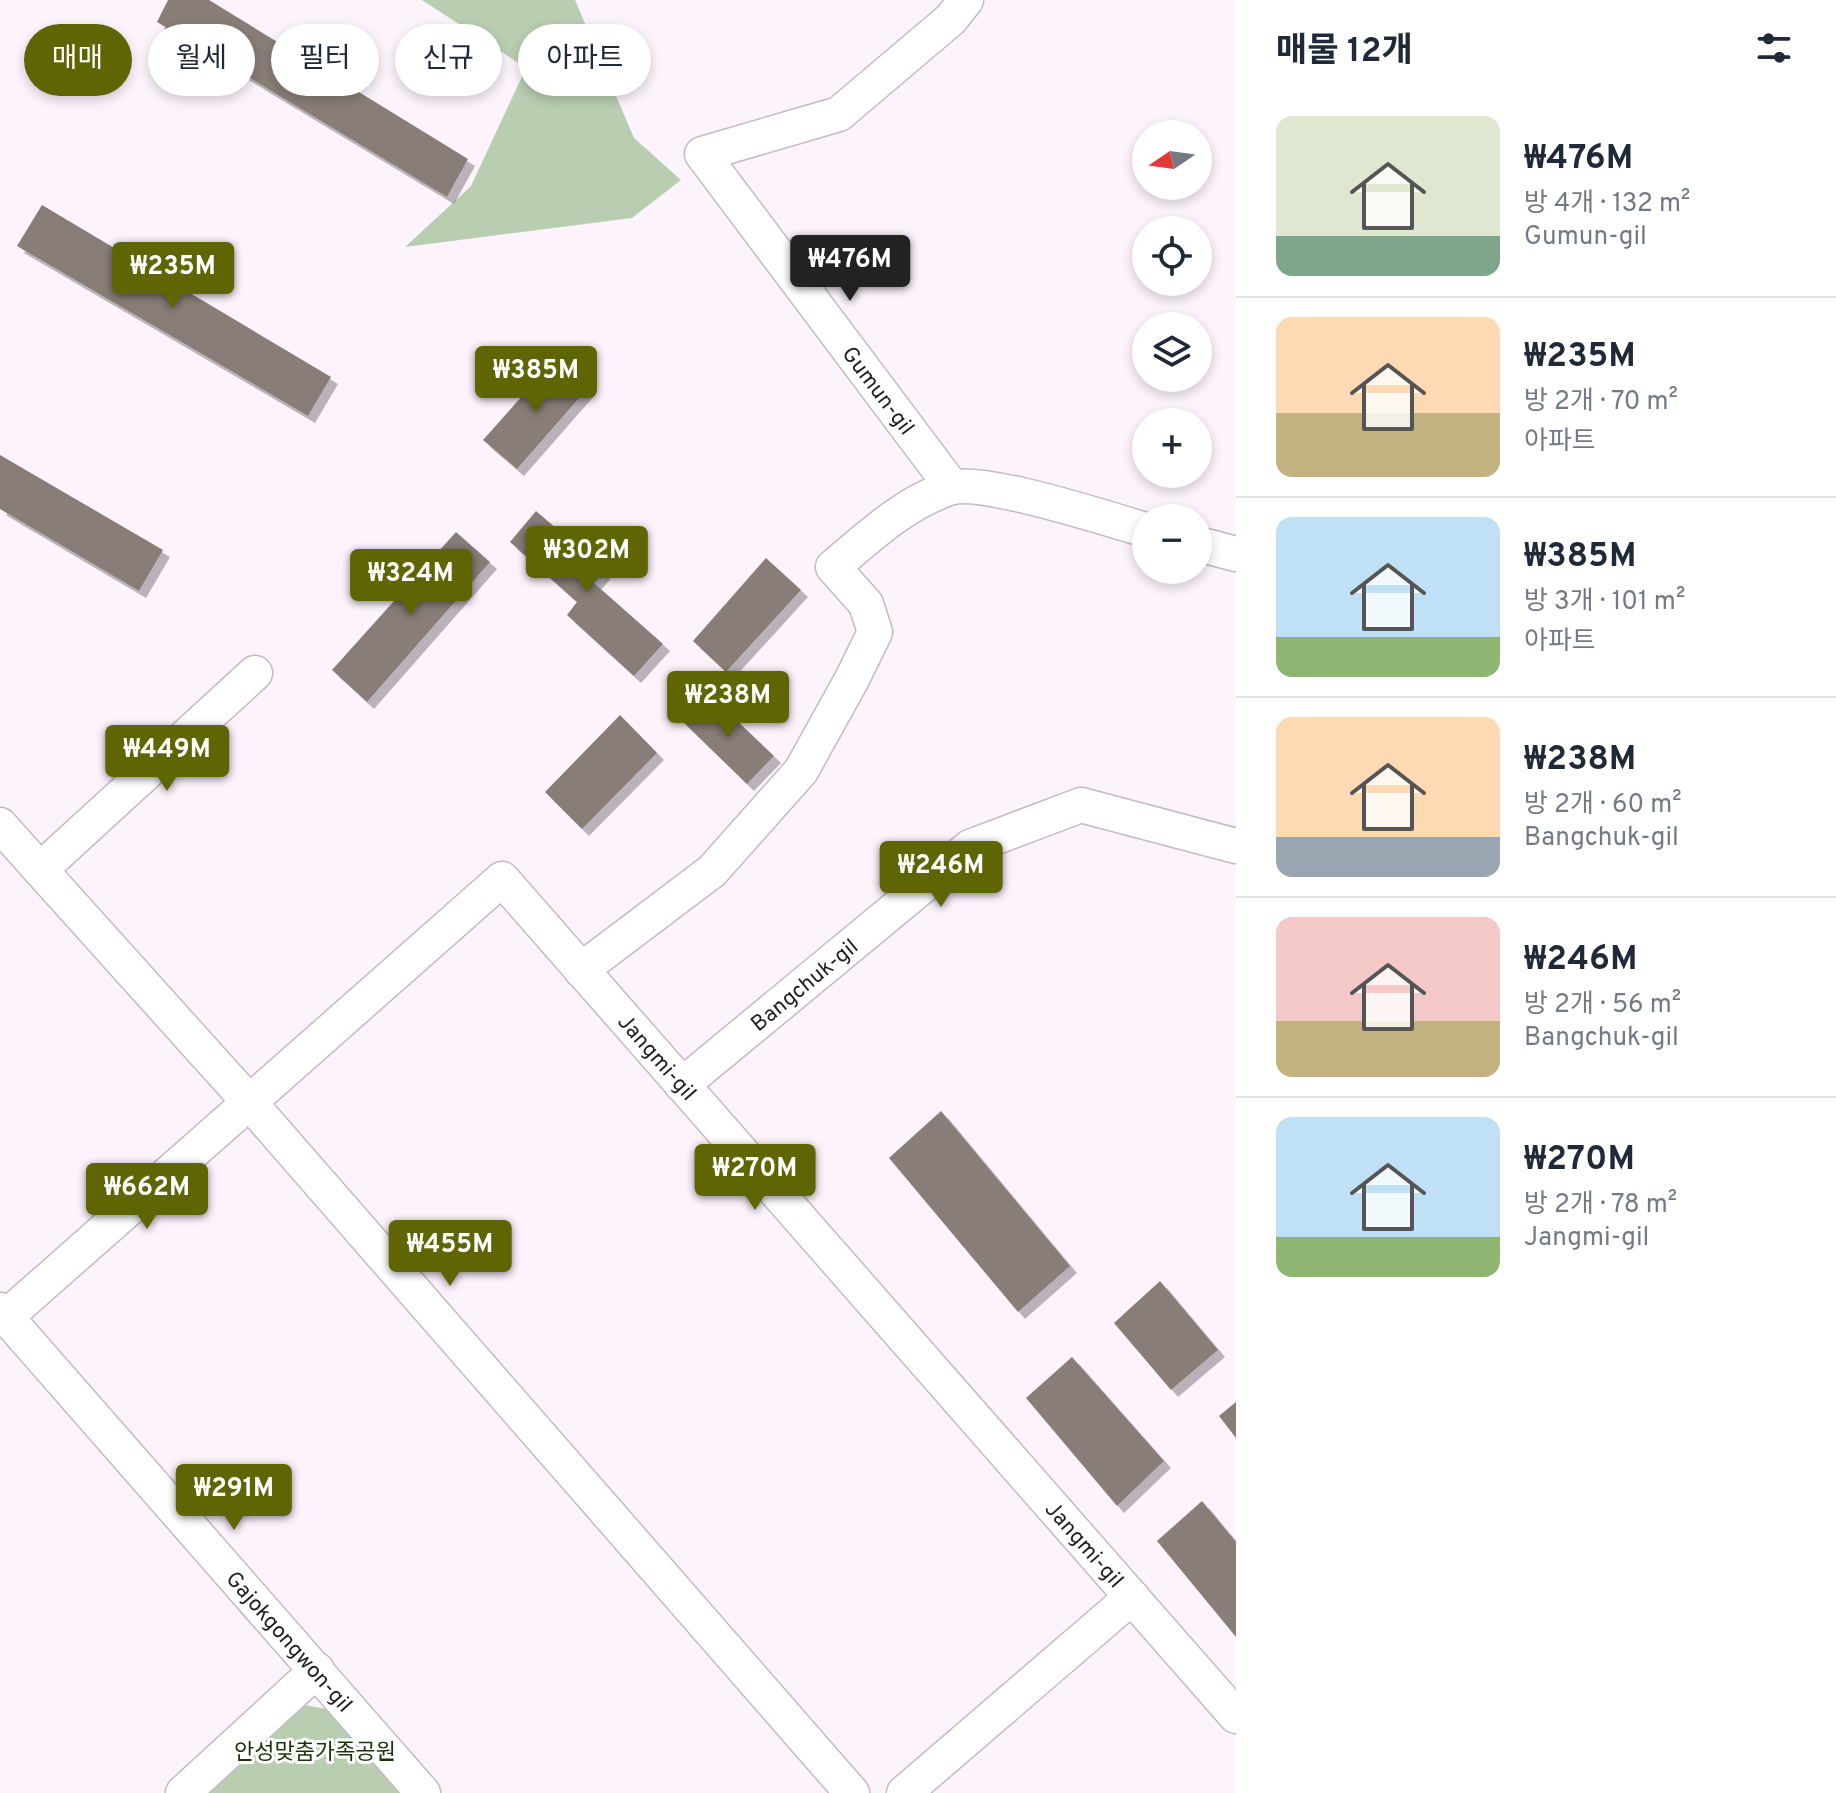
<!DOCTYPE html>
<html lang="ko">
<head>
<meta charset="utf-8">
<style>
	:root { --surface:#fff; --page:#f6f6f7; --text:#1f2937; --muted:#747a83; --line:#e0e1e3; --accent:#5f6503 }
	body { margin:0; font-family:Overpass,"Noto Sans KR",sans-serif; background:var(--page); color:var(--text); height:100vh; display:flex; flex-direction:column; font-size:30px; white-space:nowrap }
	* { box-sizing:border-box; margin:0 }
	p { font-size:26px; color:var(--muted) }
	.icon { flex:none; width:44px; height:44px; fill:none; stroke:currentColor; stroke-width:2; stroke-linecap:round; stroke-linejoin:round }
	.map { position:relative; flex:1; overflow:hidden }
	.drawer { display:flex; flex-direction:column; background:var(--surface); width:600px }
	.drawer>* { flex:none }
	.banner { position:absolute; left:24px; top:24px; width:760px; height:72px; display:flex; gap:16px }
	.needle { width:52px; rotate:257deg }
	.controls { position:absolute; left:1132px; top:120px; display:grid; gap:16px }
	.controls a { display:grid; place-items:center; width:80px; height:80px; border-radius:50%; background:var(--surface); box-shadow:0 4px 12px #0003; font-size:40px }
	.price { position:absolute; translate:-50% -68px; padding:0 18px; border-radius:8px; background:var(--accent); color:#fff; font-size:26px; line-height:52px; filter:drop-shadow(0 2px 4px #0008) }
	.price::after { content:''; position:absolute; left:50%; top:48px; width:24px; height:18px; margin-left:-12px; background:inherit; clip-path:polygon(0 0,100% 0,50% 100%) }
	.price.current { background:#222; color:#fff }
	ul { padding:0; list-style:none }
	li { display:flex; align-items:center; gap:24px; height:200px; padding:0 40px }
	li+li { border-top:2px solid var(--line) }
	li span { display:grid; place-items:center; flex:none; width:224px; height:160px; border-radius:16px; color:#555 }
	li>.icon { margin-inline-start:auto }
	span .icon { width:96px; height:96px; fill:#fffc; stroke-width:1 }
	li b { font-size:34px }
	h2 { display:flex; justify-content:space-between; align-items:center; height:96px; padding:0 40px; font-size:34px }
	.chip { padding:0 28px; border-radius:36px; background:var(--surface); box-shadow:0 4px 12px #0003; font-size:28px; line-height:72px }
	.chip.current { background:var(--accent); color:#fff }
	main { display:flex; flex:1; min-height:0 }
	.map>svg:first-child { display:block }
	.green { fill:#b9ceb0 }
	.building { fill:#897e77; filter:url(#shadow) }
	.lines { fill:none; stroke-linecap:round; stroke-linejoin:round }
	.minor-casing { stroke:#c4bac3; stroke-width:37 }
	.minor { stroke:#fff; stroke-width:34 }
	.labels { text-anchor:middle; stroke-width:6; stroke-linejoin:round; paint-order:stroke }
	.street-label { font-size:22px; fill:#221e22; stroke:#fff }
	.park-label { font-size:22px; fill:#183505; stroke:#fff }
</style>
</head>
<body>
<main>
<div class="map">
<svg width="1236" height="1793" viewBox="0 0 1236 1793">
	<defs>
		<filter id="shadow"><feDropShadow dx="7" dy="7" stdDeviation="0" flood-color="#0004"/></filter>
	</defs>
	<rect width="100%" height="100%" fill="#fdf3fd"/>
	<g class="green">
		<path d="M422,0h153l59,138 47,42 -49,38 -227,29 66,-61 55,-118z"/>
		<path d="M305,1705l32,6 71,82h-202z"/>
	</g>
	<g class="building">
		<path d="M168,0h41l259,159 -21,38 -290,-175z"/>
		<path d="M42,205l289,172 -23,39 -291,-170z"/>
		<path d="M555,359l33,29 -71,81 -34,-29z"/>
		<path d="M0,455l163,95 -24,41 -139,-82z"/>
		<path d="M536,511l69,59 -11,13 69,61 -29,32 -67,-61 10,-13 -67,-60z"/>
		<path d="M456,532l34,30 -123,140 -35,-32z"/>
		<path d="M766,558l35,32 -75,82 -33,-31z"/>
		<path d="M709,694l65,62 -27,28 -65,-63z"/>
		<path d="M620,715l37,38 -75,76 -37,-37z"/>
		<path d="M941,1111l129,155 -52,46 -129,-154z"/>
		<path d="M1160,1281l58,69 -47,40 -57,-67z"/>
		<path d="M1072,1357l92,104 -47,45 -91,-108z"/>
		<path d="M1236,1402v36l-17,-22z"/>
		<path d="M1202,1501l34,41v95l-79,-96z"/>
	</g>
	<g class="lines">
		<g class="minor-casing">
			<g id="minor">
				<path d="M952,487l-250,-333 137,-40 112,-95 15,-19"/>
				<path d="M1198,544l38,10"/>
				<path d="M0,825l249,277 603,691"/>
				<path d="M40,870l215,-197"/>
				<path d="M581,970l131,-99 89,-100 51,-92 23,-47 -9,-28 -33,-37c36,-30 70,-63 116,-79 32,-11 158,31 197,42"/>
				<path id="s1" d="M682,1085l288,-238 111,-42 155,41"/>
				<path id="s2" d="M0,1310l423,483"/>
				<path id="s3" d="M6,1317l496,-438 734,837"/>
				<path d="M183,1793l134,-123"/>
				<path d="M904,1793l228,-196"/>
			</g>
		</g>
		<use href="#minor" class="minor"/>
	</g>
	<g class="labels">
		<g class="street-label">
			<text transform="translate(879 390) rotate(53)" y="8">Gumun-gil</text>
			<text dy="8" stroke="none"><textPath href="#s1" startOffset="158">Bangchuk-gil</textPath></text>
			<text dy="8" stroke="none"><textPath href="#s3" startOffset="898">Jangmi-gil</textPath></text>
			<text dy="8" stroke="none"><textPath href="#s3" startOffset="1546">Jangmi-gil</textPath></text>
			<text dy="8" stroke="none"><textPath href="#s2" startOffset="440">Gajokgongwon-gil</textPath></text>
		</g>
		<g class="park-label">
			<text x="315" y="1759">안성맞춤가족공원</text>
		</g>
	</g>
</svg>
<div class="controls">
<a><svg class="needle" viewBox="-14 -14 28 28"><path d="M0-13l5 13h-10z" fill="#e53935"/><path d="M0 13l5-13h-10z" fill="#747a83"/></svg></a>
<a><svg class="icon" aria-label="locate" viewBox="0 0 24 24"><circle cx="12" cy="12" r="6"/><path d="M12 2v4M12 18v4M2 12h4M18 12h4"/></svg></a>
<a><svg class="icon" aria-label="layers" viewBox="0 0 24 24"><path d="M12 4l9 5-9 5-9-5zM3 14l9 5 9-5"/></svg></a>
<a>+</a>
<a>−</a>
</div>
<b class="price current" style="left:850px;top:303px">₩476M</b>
<b class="price" style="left:173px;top:310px">₩235M</b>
<b class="price" style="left:536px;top:414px">₩385M</b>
<b class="price" style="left:587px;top:594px">₩302M</b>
<b class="price" style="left:411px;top:617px">₩324M</b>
<b class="price" style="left:728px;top:739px">₩238M</b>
<b class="price" style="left:167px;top:793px">₩449M</b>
<b class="price" style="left:941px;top:909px">₩246M</b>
<b class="price" style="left:755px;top:1212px">₩270M</b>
<b class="price" style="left:147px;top:1231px">₩662M</b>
<b class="price" style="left:450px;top:1288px">₩455M</b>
<b class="price" style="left:234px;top:1532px">₩291M</b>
<div class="banner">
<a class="chip current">매매</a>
<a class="chip">월세</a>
<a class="chip">필터</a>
<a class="chip">신규</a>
<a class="chip">아파트</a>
</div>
</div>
<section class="drawer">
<h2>매물 12개<svg class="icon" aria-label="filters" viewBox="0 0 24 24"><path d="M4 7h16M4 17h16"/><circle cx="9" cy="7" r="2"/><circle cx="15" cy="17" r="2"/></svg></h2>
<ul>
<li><span style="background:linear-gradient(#dfe7d0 75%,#7fa58c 0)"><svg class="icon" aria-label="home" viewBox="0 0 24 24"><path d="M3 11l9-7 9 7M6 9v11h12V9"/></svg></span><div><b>₩476M</b><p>방 4개 · 132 m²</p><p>Gumun-gil</p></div></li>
<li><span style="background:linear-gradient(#ffd9b3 60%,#c2b280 0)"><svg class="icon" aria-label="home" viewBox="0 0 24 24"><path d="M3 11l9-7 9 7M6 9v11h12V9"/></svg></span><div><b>₩235M</b><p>방 2개 · 70 m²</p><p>아파트</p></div></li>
<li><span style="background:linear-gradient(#bfe0f5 75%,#8fb573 0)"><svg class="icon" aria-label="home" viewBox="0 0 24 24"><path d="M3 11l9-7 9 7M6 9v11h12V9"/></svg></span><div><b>₩385M</b><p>방 3개 · 101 m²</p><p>아파트</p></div></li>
<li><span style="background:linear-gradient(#ffd9b3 75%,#9aa5b1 0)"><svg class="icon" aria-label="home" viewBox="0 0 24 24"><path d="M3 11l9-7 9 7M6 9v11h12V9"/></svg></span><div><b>₩238M</b><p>방 2개 · 60 m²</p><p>Bangchuk-gil</p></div></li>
<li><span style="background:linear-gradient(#f6c9c9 65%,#c2b280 0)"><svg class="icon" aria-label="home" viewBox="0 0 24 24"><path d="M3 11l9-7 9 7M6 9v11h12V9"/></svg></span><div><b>₩246M</b><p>방 2개 · 56 m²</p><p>Bangchuk-gil</p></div></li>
<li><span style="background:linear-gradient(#bfe0f5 75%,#8fb573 0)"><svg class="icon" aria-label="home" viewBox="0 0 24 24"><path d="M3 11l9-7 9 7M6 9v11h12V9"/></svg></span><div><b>₩270M</b><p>방 2개 · 78 m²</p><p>Jangmi-gil</p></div></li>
</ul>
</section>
</main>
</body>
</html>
